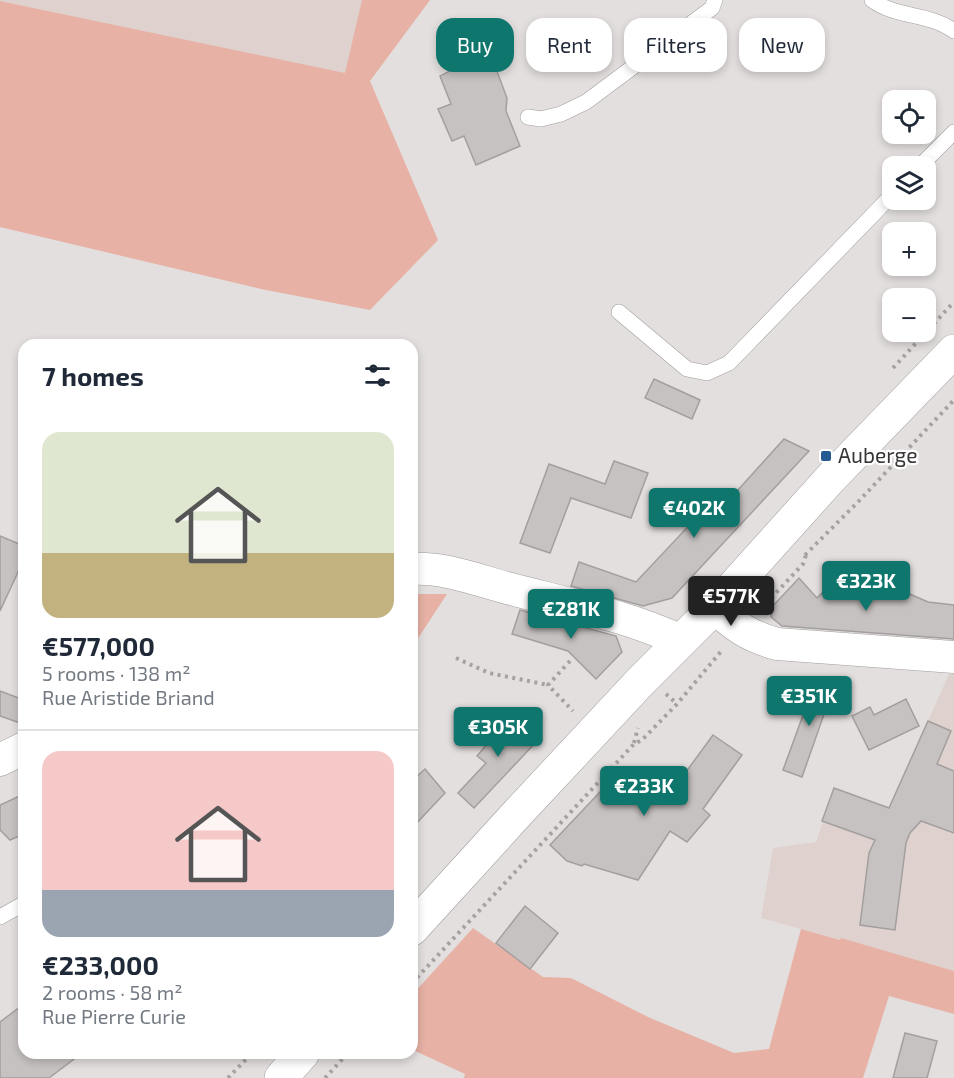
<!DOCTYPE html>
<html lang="en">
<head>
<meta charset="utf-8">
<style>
	:root { --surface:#fff; --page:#f6f6f7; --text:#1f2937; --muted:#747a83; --line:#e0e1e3; --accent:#0f766e }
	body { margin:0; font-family:"Exo 2",sans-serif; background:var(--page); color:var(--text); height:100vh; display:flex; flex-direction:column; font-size:22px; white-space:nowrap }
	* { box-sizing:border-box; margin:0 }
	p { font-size:20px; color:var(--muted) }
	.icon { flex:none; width:33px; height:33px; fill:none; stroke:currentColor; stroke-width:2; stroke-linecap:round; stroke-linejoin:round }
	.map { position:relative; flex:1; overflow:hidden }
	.panel { position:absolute; left:18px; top:339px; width:400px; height:720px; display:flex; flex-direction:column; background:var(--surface); border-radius:18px; box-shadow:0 3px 9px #0003 }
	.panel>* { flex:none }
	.guide { position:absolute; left:436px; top:18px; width:428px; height:54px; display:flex; gap:12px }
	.fabs { position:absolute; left:882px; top:90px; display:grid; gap:12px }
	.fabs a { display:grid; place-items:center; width:54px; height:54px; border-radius:12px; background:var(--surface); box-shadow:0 3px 9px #0003; font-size:30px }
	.price { position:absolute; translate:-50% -51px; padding:0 14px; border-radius:6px; background:var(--accent); color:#fff; font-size:20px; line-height:39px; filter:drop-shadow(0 2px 3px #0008) }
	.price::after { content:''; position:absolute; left:50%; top:36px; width:18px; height:14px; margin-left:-9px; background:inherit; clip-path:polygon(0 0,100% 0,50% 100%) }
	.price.active { background:#222; color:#fff }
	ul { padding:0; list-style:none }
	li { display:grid; align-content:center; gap:12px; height:318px; padding:0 24px }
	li+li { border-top:2px solid var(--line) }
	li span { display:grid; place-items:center; height:186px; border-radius:18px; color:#555 }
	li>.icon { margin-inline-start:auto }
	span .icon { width:108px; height:108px; fill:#fffc; stroke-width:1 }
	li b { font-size:26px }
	h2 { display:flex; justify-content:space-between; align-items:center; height:72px; padding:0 24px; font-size:26px }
	.tag { padding:0 21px; border-radius:18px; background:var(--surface); box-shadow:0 3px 9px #0003; font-size:21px; line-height:54px }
	.tag.active { background:var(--accent); color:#fff }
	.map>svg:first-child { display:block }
	.built { fill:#dfd2ce }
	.green { fill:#e7b1a5 }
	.building { fill:#c6c2c1; stroke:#a39f9e; stroke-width:1.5 }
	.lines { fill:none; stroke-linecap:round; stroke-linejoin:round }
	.service-casing { stroke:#a29e9d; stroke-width:16 }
	.minor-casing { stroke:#a29e9d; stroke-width:33 }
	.secondary-casing { stroke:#a29e9d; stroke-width:34 }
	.path { stroke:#a5a2a1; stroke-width:4; stroke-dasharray:3 4.5; stroke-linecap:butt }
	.service { stroke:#fff; stroke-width:15 }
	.minor { stroke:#fff; stroke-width:32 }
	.secondary { stroke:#fff; stroke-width:33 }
	.poi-dot { fill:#245a92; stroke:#fff; stroke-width:2 }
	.labels { text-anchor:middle; stroke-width:4.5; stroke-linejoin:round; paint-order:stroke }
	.poi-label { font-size:21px; fill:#383635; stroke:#fff; text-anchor:start }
</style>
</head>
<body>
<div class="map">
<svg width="954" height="1078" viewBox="0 0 954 1078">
	<rect width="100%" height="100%" fill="#e3dfde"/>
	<g class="built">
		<path d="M362,0l-16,74 -346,-73v-1z"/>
		<path d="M949,674h5v297l-193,-53 12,-70 43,-6 18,-54 55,20z"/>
	</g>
	<g class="green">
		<path d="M362,0h68l-60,81 68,159 -68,70 -109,-21 -261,-62v-226l345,72z"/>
		<path d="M413,594h34l-34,52 -1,-52z"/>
		<path d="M473,928l70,49 28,1 77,39 86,36 35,-4 32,-120 39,11 1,-2 113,33v43l-65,-18 -26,82h-399l1,-4 -52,-24 -1,-55z"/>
	</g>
	<g class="building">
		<path d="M489,50l18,48 -1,13 14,35 -44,19 -12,-29 -12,5 -14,-32 13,-5 -11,-28 10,-5 -2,-5z"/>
		<path d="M654,379l46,21 -8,19 -47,-21z"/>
		<path d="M784,439l25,12 -137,147 -29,8 -72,-20 8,-24 57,20 61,-65 13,4z"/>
		<path d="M614,461l34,12 -17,45 -60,-20 -21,55 -30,-10 29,-79 56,20z"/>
		<path d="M0,536l24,10v13l-24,52z"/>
		<path d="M864,574l64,28 26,3v34l-172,-13 -11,-9v-9l28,-30 18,20 6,-6 5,5 33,1z"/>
		<path d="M520,610l96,26 6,16 -26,27 -28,-28 -56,-17z"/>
		<path d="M817,677l18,6 -33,94 -19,-7z"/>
		<path d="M0,691l24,9 -4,23 -20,-7z"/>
		<path d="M906,699l13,27 -50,24 -17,-34 18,-9 4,8z"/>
		<path d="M506,711l32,29 -64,68 -16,-15 28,-30 -9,-7 17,-20 -5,-5z"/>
		<path d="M928,721l23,10 -14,33 17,7v62l-33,-12 -11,12 -4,10 -11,87 -35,-5 9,-72 6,-13 -53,-19 12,-33 55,20z"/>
		<path d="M713,735l29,20 -39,54 7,6 -23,27 -17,-11 -32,49 -54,-16 -2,2 -15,-5 -17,-16 65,-69 29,27 19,-20 9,8z"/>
		<path d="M425,769l20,24 -33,35v-47z"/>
		<path d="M24,794v40l-14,6 -10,-10v-25z"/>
		<path d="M525,906l33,27 -28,36 -34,-26z"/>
		<path d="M24,1004v49h58l-33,25h-49v-56z"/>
		<path d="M905,1033l32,8 -10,37h-34z"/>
	</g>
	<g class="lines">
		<g class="service-casing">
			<g id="service">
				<path d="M872,0c24,18 58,13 82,31"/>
				<path d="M528,117l13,2 20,-5 25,-12 126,-94 3,-8"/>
				<path d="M920,166l34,-34"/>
				<path d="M619,312l68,57 20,4 22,-10 163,-168"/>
				<path d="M0,917l23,-13"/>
			</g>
		</g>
		<g class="minor-casing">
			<g id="minor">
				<path d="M412,569c34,-2 67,12 99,20 57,15 117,27 170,52"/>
				<path d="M714,608c23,19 34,28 63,36l177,13"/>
				<path d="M0,760l24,-12"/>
			</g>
		</g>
		<g class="secondary-casing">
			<g id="secondary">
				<path d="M412,929l102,-112 126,-135 74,-74 116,-129 124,-128"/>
				<path d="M281,1078l22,-25"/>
			</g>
		</g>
		<g class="path">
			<path d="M893,368l61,-66"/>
			<path d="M805,555l52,-52 97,-103"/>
			<path d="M761,609l42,-45 3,-9"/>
			<path d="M456,658l33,15 59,12"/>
			<path d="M570,661l-22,24 25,26"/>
			<path d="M666,694l11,10"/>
			<path d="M634,743l4,-15"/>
			<path d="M412,983l222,-239 8,-4 35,-36 46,-55"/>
			<path d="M228,1078l24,-25"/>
			<path d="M325,1078l23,-25"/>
		</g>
		<use href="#service" class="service"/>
		<use href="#minor" class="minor"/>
		<use href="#secondary" class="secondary"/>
	</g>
	<rect class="poi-dot" x="820" y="450" width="12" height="12" rx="3"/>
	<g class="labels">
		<g class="poi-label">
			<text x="838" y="463">Auberge</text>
		</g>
	</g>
</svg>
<div class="fabs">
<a><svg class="icon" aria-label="locate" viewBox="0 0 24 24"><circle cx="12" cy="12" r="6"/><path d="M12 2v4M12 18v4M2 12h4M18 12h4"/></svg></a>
<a><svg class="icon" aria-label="layers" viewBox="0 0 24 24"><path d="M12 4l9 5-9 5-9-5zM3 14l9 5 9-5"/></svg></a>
<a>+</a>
<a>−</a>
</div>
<b class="price" style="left:694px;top:539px">€402K</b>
<b class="price" style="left:866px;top:612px">€323K</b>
<b class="price active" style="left:731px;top:627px">€577K</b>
<b class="price" style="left:571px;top:640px">€281K</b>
<b class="price" style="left:809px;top:727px">€351K</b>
<b class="price" style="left:498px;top:758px">€305K</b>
<b class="price" style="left:644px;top:817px">€233K</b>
<div class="guide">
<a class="tag active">Buy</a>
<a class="tag">Rent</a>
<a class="tag">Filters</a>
<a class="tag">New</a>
</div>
<section class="panel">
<h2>7 homes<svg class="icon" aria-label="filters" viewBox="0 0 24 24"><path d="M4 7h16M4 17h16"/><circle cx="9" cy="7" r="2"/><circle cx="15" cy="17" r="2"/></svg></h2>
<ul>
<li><span style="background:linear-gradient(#dfe7d0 65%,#c2b280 0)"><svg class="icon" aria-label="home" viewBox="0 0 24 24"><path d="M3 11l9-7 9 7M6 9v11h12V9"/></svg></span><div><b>€577,000</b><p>5 rooms · 138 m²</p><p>Rue Aristide Briand</p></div></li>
<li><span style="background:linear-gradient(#f6c9c9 75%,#9aa5b1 0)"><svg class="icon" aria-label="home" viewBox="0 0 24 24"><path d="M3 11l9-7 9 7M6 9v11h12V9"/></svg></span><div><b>€233,000</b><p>2 rooms · 58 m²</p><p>Rue Pierre Curie</p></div></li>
</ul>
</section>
</div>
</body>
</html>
